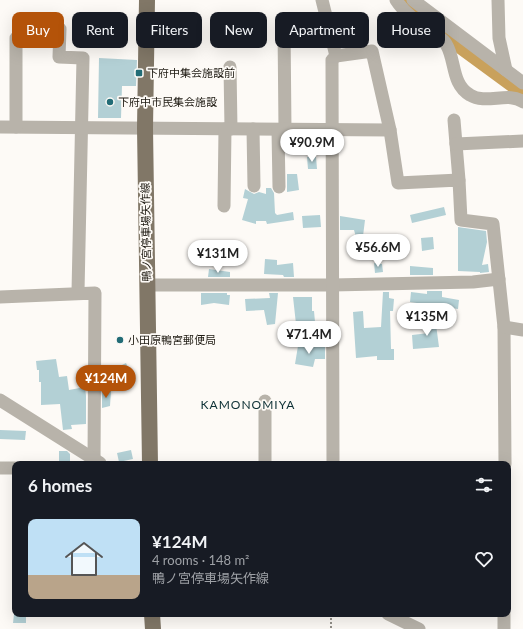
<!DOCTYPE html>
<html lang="en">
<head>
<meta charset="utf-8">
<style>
	:root { --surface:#171b24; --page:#20242c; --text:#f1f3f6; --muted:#9ea1a6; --line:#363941; --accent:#b45309 }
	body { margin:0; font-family:Lato,"Noto Sans JP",sans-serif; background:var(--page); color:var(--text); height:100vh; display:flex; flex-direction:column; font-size:15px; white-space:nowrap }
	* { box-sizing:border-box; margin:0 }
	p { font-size:13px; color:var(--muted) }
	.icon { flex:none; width:22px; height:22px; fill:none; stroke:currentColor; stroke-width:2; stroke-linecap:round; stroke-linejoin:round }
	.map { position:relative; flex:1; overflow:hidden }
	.side { position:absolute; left:12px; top:461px; width:499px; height:156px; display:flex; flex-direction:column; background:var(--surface); border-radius:8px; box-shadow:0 4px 16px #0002 }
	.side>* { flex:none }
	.top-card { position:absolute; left:12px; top:12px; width:499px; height:36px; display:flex; gap:8px }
	.price { position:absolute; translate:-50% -34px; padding:0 9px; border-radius:14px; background:#fff; color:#222; font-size:13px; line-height:26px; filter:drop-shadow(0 1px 2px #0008) }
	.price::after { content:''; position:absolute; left:50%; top:24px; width:12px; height:9px; margin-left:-6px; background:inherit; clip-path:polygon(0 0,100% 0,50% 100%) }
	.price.selected { background:var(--accent); color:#fff }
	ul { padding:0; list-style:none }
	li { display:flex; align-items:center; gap:12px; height:100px; padding:0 16px }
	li+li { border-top:1px solid var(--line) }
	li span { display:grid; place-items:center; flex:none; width:112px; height:80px; border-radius:8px; color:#555 }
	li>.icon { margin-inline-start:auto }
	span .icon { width:48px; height:48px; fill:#fffc; stroke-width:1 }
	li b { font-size:17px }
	h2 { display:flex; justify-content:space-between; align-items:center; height:48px; padding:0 16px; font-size:17px }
	.pill { padding:0 14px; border-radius:8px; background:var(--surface); box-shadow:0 4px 16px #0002; font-size:14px; line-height:36px }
	.pill.selected { background:var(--accent); color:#fff }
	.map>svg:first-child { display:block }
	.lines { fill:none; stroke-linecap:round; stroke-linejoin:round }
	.river { stroke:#c9a15c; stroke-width:19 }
	.building { fill:#b3d0d5 }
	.path { stroke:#928f89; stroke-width:2; stroke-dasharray:2 2; stroke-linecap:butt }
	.minor { stroke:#b8b3aa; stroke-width:13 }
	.major { stroke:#817767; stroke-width:16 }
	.poi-dot { fill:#226c76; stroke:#fdfaf6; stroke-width:1.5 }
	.labels { text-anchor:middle; stroke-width:3.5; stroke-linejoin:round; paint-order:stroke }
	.poi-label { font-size:11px; fill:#1e1a12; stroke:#fdfaf6; text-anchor:start }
	.street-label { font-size:11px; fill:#1e1a12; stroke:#fdfaf6 }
	.neighbourhood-label { font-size:12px; letter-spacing:1px; fill:#0c2f34; stroke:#fdfaf6 }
</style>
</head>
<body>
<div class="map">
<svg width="523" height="629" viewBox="0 0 523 629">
	<rect width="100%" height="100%" fill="#fdfaf6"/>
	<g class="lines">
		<path class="river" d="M404,0l6,7 113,83"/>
	</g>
	<g class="building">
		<path d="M99,58l38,2 -1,26h-14l-1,32h-23z"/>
		<path d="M307,157h9l1,12h-9z"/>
		<path d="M287,174h10l2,16 -12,2z"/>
		<path d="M266,188h5l3,5 1,20 2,2 16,-3 1,8 -27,4 -1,-3h-10v3l-14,-4 6,-21 -5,-1 2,-9 9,5 5,-2 7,2z"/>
		<path d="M444,207l2,8 -34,8 -2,-8z"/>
		<path d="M320,215l1,12 -18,1 -1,-12z"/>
		<path d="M340,216l25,4 -2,16 -7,1 -2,-7h-14z"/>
		<path d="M458,227l28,4 1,11 -5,23 6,-1 1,8 -9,1v-1l-22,-1z"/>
		<path d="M433,237l1,12 -12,2 -1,-13z"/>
		<path d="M265,259l12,1v5l16,-2 1,14h-10l-1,-2 -19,-1z"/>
		<path d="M374,263l8,1 1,8 -8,1z"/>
		<path d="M410,266l23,2v7h-23z"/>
		<path d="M209,269l21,3v5h-22z"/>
		<path d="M427,291h15v6l17,3 -1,9 -48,-7 1,-10 16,2z"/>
		<path d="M383,292h6v6l5,1 -1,12h-3l1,38h3v11h-17v-4l-21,2 -3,-46 10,-1 1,17 17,-1z"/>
		<path d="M201,293h26v2h3l-1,10 -15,-2 -13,2z"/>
		<path d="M269,293h9l-3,31 -8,1 -3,-15 -18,1 -1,-12 25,-1z"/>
		<path d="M293,297h19v14h2l1,11 -19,2z"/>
		<path d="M429,317h6l4,30 -26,2 -1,-14 17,-2z"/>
		<path d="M298,346l27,1v12h-10l-2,8 -18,-3z"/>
		<path d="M56,359l3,18 8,-1 2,14 16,-3 1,9v28l-15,1 1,4 -9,1 -3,-26 -19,1v-23h-2v-12h-2l-1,-9z"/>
		<path d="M126,363l4,9 -10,5 -4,-9z"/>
		<path d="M102,390l9,1 -1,15 -8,2z"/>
		<path d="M0,430l26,1 -1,9 -25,-1z"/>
		<path d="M131,450l2,9 -14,3 -2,-9z"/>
		<path d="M59,451h8l3,3v7h-11z"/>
		<path d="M14,614h12v9h-13z"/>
	</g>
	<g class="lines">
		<path class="path" d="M331,614v15"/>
		<g class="minor">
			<path d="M322,0l14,56 36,-5 18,79 8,53 61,-3 2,40 32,4 11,103 1,137"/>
			<path d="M396,0c9,14 23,23 36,32 4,3 12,7 14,12 10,16 5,40 24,51 16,10 39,-4 53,7"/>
			<path d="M413,0l110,83"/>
			<path d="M498,0l1,38 7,32"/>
			<path d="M284,26l1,104"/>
			<path d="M60,29l-1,28 24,1 -5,234"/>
			<path d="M230,67l1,62"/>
			<path d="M454,120l5,60"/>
			<path d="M0,127l390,3"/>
			<path d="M16,127v-89"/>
			<path d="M253,129l1,57"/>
			<path d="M278,130l1,57"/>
			<path d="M456,144l67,-3"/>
			<path d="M224,206l1,-77"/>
			<path d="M147,285h185l141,-3 26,-3"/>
			<path d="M0,297l95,-4 -1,167"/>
			<path d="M504,327l19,3"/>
			<path d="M0,400l100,63"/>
			<path d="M265,401v63"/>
			<path d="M333,464l-1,-404 4,-4"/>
			<path d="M0,468h15"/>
			<path d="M388,614l31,15"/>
			<path d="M504,629v-15"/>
		</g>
		<g class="major">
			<path d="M147,0l-2,128 5,336"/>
			<path d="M152,614l1,15"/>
		</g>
	</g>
	<g class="poi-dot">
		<rect x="135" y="69" width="8" height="8" rx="2"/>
		<circle cx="110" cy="102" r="4"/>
		<circle cx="120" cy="340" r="4"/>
	</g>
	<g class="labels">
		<g class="poi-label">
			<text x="147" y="77">下府中集会施設前</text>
			<text x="118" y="106">下府中市民集会施設</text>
			<text x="128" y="344">小田原鴨宮郵便局</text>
		</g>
		<g class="street-label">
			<text transform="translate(146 232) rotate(-91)" y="4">鴨ノ宮停車場矢作線</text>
		</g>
		<g class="neighbourhood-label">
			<text x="248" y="409">KAMONOMIYA</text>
		</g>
	</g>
</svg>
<b class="price" style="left:312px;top:163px">¥90.9M</b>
<b class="price" style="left:378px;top:268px">¥56.6M</b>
<b class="price" style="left:218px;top:274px">¥131M</b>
<b class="price" style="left:427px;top:337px">¥135M</b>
<b class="price" style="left:309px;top:355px">¥71.4M</b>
<b class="price selected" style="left:106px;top:399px">¥124M</b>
<div class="top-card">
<a class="pill selected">Buy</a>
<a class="pill">Rent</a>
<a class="pill">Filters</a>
<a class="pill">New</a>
<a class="pill">Apartment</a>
<a class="pill">House</a>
</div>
<section class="side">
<h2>6 homes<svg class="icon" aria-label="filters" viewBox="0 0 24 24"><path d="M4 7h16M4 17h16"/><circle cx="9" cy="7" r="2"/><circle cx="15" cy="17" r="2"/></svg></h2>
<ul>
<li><span style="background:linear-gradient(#bfe0f5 70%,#b9a48a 0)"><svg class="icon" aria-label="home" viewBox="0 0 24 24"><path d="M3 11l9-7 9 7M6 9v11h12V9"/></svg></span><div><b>¥124M</b><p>4 rooms · 148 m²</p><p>鴨ノ宮停車場矢作線</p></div><svg class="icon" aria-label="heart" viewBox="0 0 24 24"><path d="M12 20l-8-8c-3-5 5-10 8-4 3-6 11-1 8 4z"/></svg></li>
</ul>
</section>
</div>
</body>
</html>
